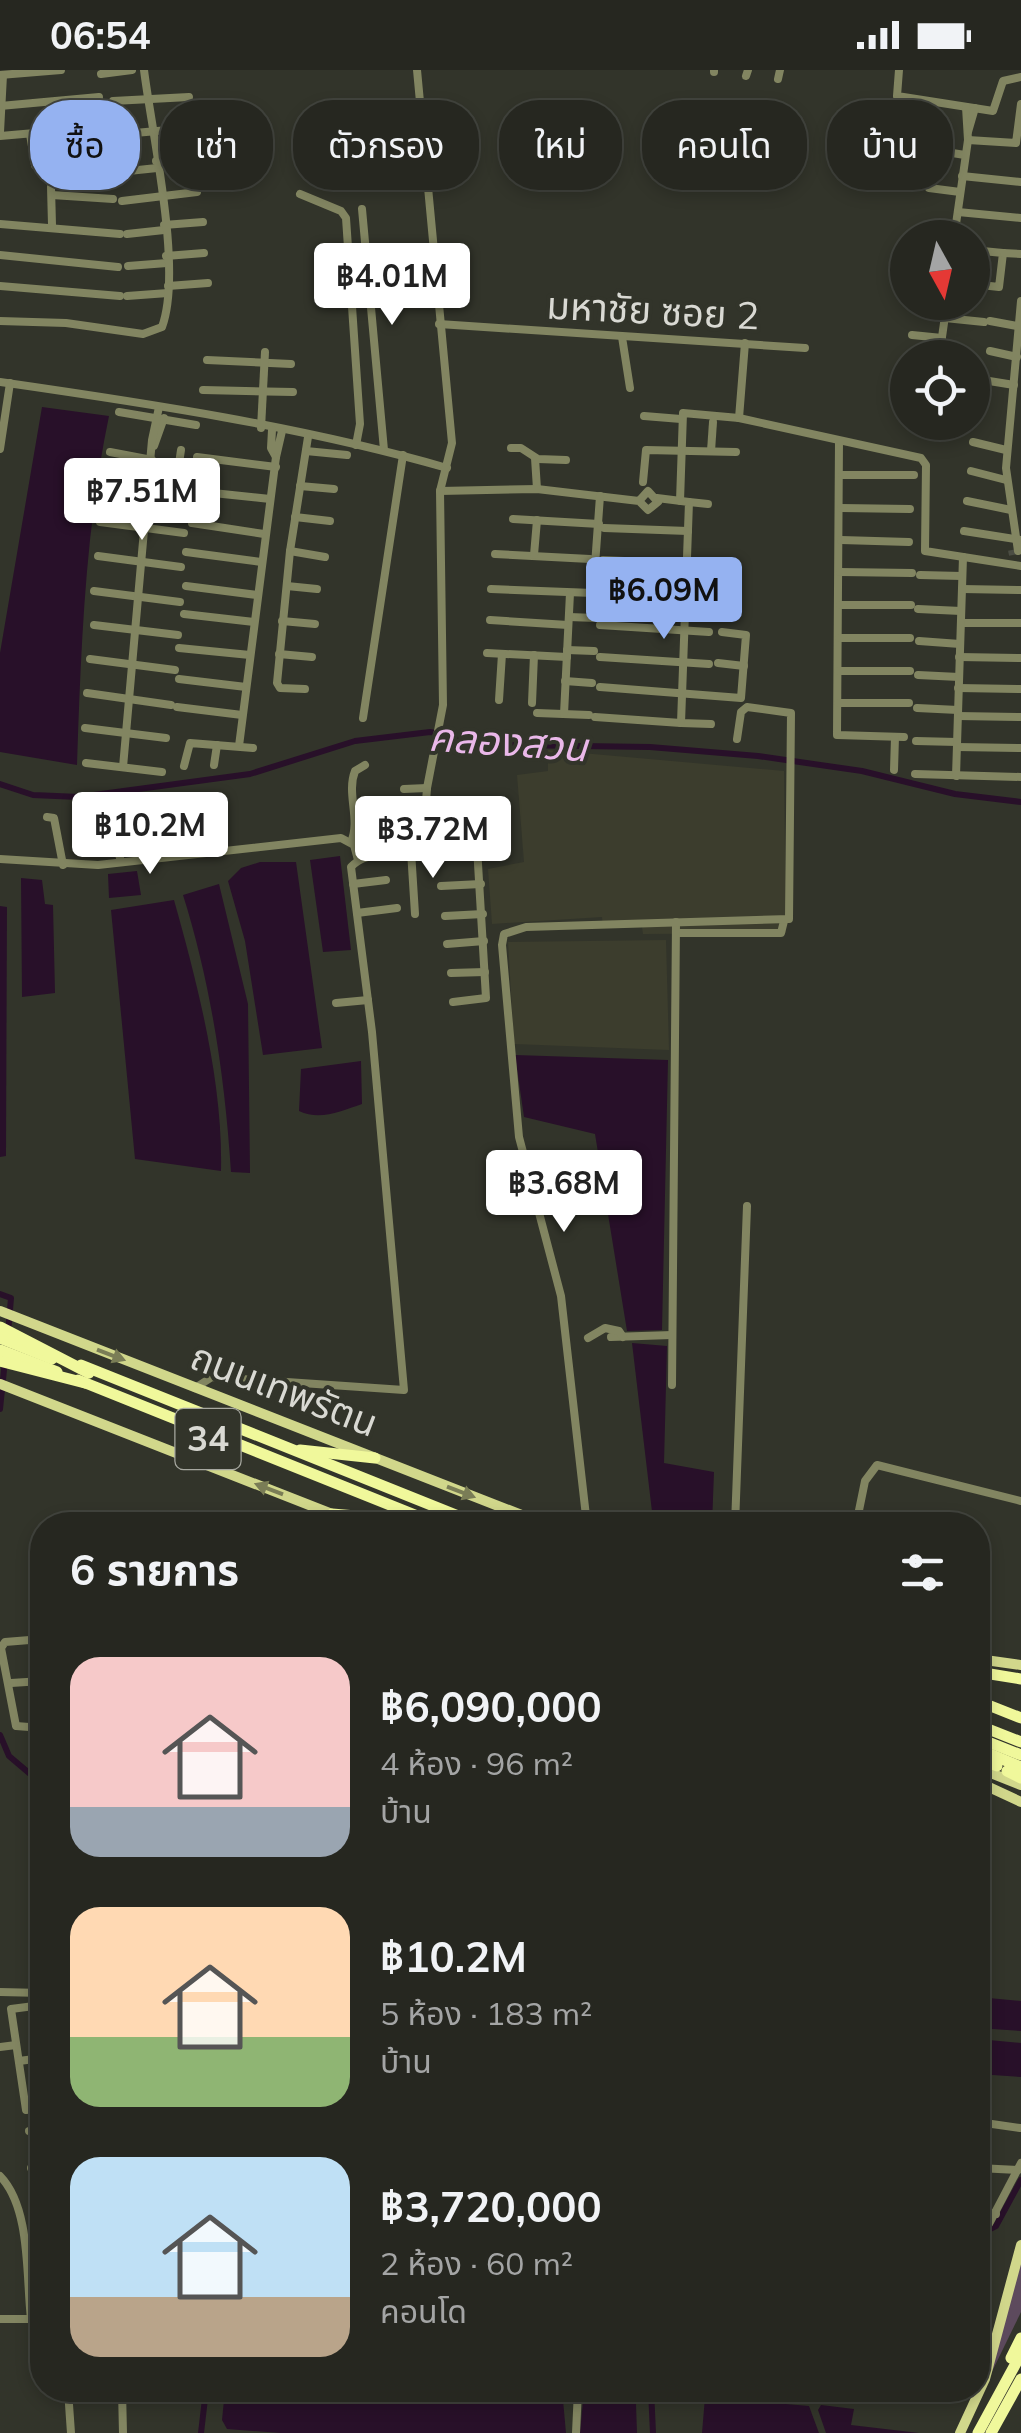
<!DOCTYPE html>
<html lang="th">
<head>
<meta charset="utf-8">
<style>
	:root { --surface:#262720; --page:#2e2f29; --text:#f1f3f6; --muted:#a4a5a5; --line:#42443e; --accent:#95b2f1 }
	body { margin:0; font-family:Mulish,"Noto Sans Thai",sans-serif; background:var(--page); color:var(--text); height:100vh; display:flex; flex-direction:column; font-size:38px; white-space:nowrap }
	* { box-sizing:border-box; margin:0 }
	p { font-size:32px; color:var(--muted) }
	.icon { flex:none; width:55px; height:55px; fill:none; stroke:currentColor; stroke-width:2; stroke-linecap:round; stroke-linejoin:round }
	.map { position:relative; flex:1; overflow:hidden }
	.sheet { position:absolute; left:30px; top:1442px; width:960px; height:890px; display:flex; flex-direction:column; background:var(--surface); border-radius:40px; box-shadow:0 5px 15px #0003,0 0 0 2px var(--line) }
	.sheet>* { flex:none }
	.guide { position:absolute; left:30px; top:30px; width:962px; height:90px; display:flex; gap:20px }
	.needle { width:65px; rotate:172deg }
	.controls { position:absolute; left:890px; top:150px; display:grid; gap:20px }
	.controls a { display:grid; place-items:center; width:100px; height:100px; border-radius:50%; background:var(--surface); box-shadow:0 5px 15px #0003,0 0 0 2px var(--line); font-size:50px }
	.price { position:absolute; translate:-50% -85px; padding:0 22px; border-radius:10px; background:#fff; color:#222; font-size:32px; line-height:65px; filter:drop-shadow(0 2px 5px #0008) }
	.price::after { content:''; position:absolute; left:50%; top:60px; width:30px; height:22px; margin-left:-15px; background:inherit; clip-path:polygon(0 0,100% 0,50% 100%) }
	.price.active { background:var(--accent); color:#111 }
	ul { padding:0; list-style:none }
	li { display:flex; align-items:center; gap:30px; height:250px; padding:0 40px }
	li span { display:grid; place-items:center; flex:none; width:280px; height:200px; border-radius:30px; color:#555 }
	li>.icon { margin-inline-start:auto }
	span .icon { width:120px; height:120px; fill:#fffc; stroke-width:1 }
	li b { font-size:42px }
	h2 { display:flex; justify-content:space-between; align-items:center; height:120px; padding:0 40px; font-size:42px }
	.chip { padding:0 35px; border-radius:40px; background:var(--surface); box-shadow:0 5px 15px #0003,0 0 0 2px var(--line); font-size:35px; line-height:90px }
	.chip.active { background:var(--accent); color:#111 }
	.status { display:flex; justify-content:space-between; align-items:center; height:70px; padding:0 50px; background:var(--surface); direction:ltr }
	.status svg { height:28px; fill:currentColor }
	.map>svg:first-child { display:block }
	.built { fill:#3c3d2d }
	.green { fill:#5d4a5d }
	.water { fill:#281029 }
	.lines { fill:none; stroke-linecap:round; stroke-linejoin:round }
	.canal { stroke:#281029; stroke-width:6 }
	.minor-tunnel { stroke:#4b4d43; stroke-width:8; stroke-dasharray:8 4; stroke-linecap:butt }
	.minor { stroke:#828561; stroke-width:8 }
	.major { stroke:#d1d78b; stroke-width:10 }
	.highway { stroke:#f0f89b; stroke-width:11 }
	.highway-bridge { stroke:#f0f89b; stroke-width:11 }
	.oneway { fill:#7a7d56 }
	.labels { text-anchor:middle; stroke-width:8; stroke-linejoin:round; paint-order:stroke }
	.shield { fill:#32342a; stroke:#a7a8a0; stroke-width:2.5 }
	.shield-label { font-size:35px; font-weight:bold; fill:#d9d9d3 }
	.street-label { font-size:38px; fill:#d9d9d3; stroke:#32342a }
	.water-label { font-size:40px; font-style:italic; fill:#eab8e9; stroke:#32342a }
</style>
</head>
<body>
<div class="status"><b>06:54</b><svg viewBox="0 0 49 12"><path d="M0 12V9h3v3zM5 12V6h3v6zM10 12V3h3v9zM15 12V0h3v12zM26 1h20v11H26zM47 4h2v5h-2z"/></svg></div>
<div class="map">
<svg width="1021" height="2363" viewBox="0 0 1021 2363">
	<rect width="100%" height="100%" fill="#32342a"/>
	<g class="built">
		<path d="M548,680l236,21 2,162 -143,1 -1,-7 -39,1 -1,-11 -110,7 -4,-55 36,-7 -7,-87 31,-4z"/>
		<path d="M666,870l3,110 -155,-6 -6,-102z"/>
	</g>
	<path class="green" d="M1021,2169v73l-59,121z"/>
	<g class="water">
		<path d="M42,337l67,9c-24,115 -28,232 -32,349l-77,-13v-99z"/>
		<path d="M340,786l11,94 -28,2 -13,-92z"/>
		<path d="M260,792h36l26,186 -59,7 -18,-114 -17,-60 13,-13z"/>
		<path d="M137,801l4,24 -32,3 -1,-24z"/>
		<path d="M21,808l21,2 3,24 8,1 2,88 -33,4z"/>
		<path d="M219,814l29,120 2,169 -19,-1c-6,-94 -20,-188 -48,-277z"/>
		<path d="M174,830c24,86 49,182 47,271l-86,-12 -24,-249z"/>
		<path d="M0,836l7,1 -1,249 -6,1z"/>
		<path d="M515,985l153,5 -6,270 -35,1 -32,-197 -71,-17z"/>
		<path d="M361,991l1,43c-21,7 -42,17 -63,7l2,-42z"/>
		<path d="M632,1273l35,3 -3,117 50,9 -2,53h-51l-8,-5z"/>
		<path d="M978,1927l43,4v30l-43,-3z"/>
		<path d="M978,1969l43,4v34l-43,-3z"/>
		<path d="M225,2320h216l122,10 3,33h-285l-54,-4 -5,-9z"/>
		<path d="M817,2320h124l-1,12z"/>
		<path d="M705,2327l104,9 10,27h-117z"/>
		<path d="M583,2331l53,3 1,29h-57z"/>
		<path d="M821,2335l33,4 -3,16 68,8h-93l-8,-23z"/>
	</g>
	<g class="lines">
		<g class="canal">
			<path d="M0,714l33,11 46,2 171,-23 105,-33 75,-9 81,13 139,2 108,9 104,15 93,23 66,8"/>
			<path d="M0,1224l11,4 -3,35"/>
			<path d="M0,1339l5,-49"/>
			<path d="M0,1665l9,21 33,28"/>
			<path d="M978,2165l18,-9 25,-46"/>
			<path d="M651,2320l2,43"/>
			<path d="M201,2363l5,-43"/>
		</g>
		<path class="minor-tunnel" d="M1012,480l1,5"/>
		<g class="minor">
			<path d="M899,0l-2,26 96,15 10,-30 18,-4"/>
			<path d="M714,2v-2"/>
			<path d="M101,4l31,-4"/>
			<path d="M0,5l61,-5"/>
			<path d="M746,6l2,-6"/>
			<path d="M778,9l2,-9"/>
			<path d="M113,31l76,-4"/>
			<path d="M0,36l99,-9"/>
			<path d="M966,37l2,33"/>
			<path d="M0,62l3,-57"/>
			<path d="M968,62l7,-24"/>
			<path d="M30,64l5,31 74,-1"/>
			<path d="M112,65l79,-7"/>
			<path d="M0,66l104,-9"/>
			<path d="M933,80l32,5"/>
			<path d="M156,91l38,-4"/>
			<path d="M119,102l38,-4"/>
			<path d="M427,104l36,-2"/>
			<path d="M962,106l59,6"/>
			<path d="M51,117l1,38"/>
			<path d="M929,118l31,4"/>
			<path d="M300,124l41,17 5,7 14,206 -4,21"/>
			<path d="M52,125l61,4"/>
			<path d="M122,131l75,-9"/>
			<path d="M362,139l22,241"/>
			<path d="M958,142l63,6"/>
			<path d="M0,154l120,10"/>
			<path d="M164,155l39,-3"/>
			<path d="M923,156l32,4"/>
			<path d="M127,164l37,-4"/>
			<path d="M954,168l14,-98 48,3 5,-39"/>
			<path d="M972,180l31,3 -4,34 -27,-3"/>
			<path d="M1003,183l18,1"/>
			<path d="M0,185l118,12"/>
			<path d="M166,186l38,-3"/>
			<path d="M128,196l39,-3"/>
			<path d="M0,216l120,10"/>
			<path d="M168,216l40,-3"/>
			<path d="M127,226l41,-3"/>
			<path d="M945,248l39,4"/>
			<path d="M0,251l66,2 77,11 19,-7c21,-57 -10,-193 -18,-257"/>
			<path d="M990,251l27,5"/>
			<path d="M439,254l366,24"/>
			<path d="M912,265l30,3"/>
			<path d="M622,267l8,51"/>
			<path d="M990,281l27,6"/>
			<path d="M939,288l8,-56"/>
			<path d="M207,290l84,4"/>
			<path d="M983,310l31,5"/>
			<path d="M0,312c146,21 305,45 447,86"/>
			<path d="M203,320l90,2"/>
			<path d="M119,342l77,13"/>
			<path d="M644,346l37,3"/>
			<path d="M739,348l6,-75"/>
			<path d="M261,358l4,-76"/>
			<path d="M272,360l-1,18 5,9 6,-26"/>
			<path d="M839,372l-2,293 67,2"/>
			<path d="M973,372l33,8"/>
			<path d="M154,376l10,-28"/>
			<path d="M511,378h10l17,11 28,1"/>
			<path d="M0,379l10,-66"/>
			<path d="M306,381l41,4"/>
			<path d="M711,381l2,-29"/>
			<path d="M110,382l42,8"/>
			<path d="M197,387l79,10"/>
			<path d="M535,388l2,31"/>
			<path d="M971,401l35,9"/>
			<path d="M842,405h72"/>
			<path d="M643,412l3,-32 90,2"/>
			<path d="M300,416l34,3"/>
			<path d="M106,417l84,12"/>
			<path d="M194,421l76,8"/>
			<path d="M440,421l97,-2 102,12 9,9 10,-8 -10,-11 -9,10"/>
			<path d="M174,427l7,-47"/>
			<path d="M657,428l32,4 -8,221 30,1"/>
			<path d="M680,431l3,-88 56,5 182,40 5,7 -1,86 96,15"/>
			<path d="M967,431l44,9"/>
			<path d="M689,432l19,2"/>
			<path d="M841,438l69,1"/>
			<path d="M295,447l35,4"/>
			<path d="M513,449l86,5"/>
			<path d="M100,452l84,11"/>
			<path d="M192,453l72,11"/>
			<path d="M604,458l84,3"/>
			<path d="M964,461l57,9"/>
			<path d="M841,470l68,2"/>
			<path d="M290,481l35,6"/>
			<path d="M1018,481l-12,-83 15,-167"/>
			<path d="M186,482l75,10"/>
			<path d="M495,484l95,5"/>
			<path d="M534,485l3,-35"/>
			<path d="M98,486l83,11"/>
			<path d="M603,490l84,4"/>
			<path d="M840,502l72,1"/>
			<path d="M920,505l42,1"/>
			<path d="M186,516l71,9"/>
			<path d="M287,516l30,3"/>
			<path d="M491,519l102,4 7,-97"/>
			<path d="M962,519l59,1"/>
			<path d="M94,521l86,11"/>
			<path d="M600,523l105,5"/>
			<path d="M840,535h71"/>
			<path d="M918,539l43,2"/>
			<path d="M184,544l70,8"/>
			<path d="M569,547l27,1"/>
			<path d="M490,550l78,5"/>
			<path d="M282,551l33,3"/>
			<path d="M961,553h60"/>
			<path d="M94,555l84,10"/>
			<path d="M600,555l109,7"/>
			<path d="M839,568h71"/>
			<path d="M919,571l41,3"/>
			<path d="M179,578l71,7"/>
			<path d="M567,580l27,1"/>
			<path d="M487,583l80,4"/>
			<path d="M279,584l33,3"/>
			<path d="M600,587l109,7"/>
			<path d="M959,587l62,1"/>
			<path d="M90,589l85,11"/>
			<path d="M718,593l26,3"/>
			<path d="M838,601h72"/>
			<path d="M918,605l41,2"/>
			<path d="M179,609l67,8"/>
			<path d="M565,611l27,2"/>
			<path d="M600,617l141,11 5,-63 -24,-3"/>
			<path d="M958,618l63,1"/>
			<path d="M305,619l-25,-1 -3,-5 13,-132 18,-114"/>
			<path d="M87,623l84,12"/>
			<path d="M499,630l3,-46"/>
			<path d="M532,633l2,-48"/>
			<path d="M838,633h71"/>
			<path d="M177,637l65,8"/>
			<path d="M917,638l41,2"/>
			<path d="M537,643l52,2"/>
			<path d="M564,644l6,-121"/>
			<path d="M958,646l63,1"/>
			<path d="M595,647l86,6"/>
			<path d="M363,648l40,-263"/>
			<path d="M85,658l81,10"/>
			<path d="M916,671l41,1"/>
			<path d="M239,676l37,-289"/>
			<path d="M957,677l64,1"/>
			<path d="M86,693l76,9"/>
			<path d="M214,695l3,-20"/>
			<path d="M184,696l6,-23 63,5"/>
			<path d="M123,697l29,-327 7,-33"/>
			<path d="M894,700l1,-33"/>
			<path d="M915,704l106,3"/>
			<path d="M956,706l7,-219"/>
			<path d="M404,719l23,-1"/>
			<path d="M47,747l7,1 9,47"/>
			<path d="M165,747l7,39"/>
			<path d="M424,766l47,6 6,5 9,151 -33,4"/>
			<path d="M351,772c10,-23 -5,-48 4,-71l10,-6"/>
			<path d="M106,778l12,2 3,12"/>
			<path d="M411,781l4,63"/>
			<path d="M0,789l98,6 243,-27 13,7 4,15"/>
			<path d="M353,814l33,-4"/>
			<path d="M441,816l40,-2"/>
			<path d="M357,843l40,-5"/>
			<path d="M445,846l38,-2"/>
			<path d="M676,863h105l3,-12"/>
			<path d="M447,874l37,-3"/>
			<path d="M451,903l34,-1"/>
			<path d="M336,933l32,-3"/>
			<path d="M611,1267l61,-2"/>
			<path d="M588,1268l17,-10 14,3 4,6"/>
			<path d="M672,1315l4,-463"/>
			<path d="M195,1318l17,-11 192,13 -32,-358 -21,-165c19,-21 53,-5 72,-25l4,-54 16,-83 -3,-214 12,-48 -35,-373"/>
			<path d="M587,1455l-26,-229 -42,-159 -17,-192 2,-11 22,-7 263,-8 2,-206 -44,-6 -6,5 -4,27"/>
			<path d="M735,1455l12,-319"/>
			<path d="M856,1455l9,-44 12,-16 144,36"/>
			<path d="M42,1569l-37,3 -4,6 15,78 26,2"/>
			<path d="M11,1613l31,-2"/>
			<path d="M0,1922l42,1"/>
			<path d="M42,1935l-31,4 15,101 16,-2"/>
			<path d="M0,1977l16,-2"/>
			<path d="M19,1991l23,-3"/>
			<path d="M978,2052l42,6"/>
			<path d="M29,2061l13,-1"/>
			<path d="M31,2098h11"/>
			<path d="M978,2098l40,2"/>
			<path d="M0,2106c31,32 26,100 31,143"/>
			<path d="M33,2133l9,-1"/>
			<path d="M978,2141l18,3"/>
			<path d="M989,2154l32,-61"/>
			<path d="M35,2169l7,-1"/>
			<path d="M38,2207l4,-1"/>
			<path d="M38,2238h4"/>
			<path d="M0,2249h42"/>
			<path d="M68,2320l3,43"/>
			<path d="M122,2320l1,43"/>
			<path d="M576,2363l2,-43"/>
		</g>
		<g class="major">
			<path d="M0,1241l547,214"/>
			<path d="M0,1314l360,141"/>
			<path d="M978,1589l43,6"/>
			<path d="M978,1698l43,17"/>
			<path d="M978,1712l43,20"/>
			<path d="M960,2363l25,-54 36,-134"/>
		</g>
		<g class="highway">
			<path d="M0,1268l52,21"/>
			<path d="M0,1280l57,22"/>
			<path d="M81,1295l400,160"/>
			<path d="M78,1310l362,145"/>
			<path d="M300,1380l75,8"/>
			<path d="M332,1444l84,7"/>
			<path d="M978,1602l43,7"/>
			<path d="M978,1631l43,17"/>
			<path d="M978,1655l43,17"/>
			<path d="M978,1668l43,17"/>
			<path d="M978,1679l43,18"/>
			<path d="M978,1688l19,8"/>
			<path d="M1007,1701l14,7"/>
			<path d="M1011,2288l10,-20"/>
			<path d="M978,2363l43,-79"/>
			<path d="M991,2363l30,-54"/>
		</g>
		<g class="highway-bridge">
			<path d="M0,1257l89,46"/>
			<path d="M0,1291l85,22"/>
		</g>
	</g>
	<defs><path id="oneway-solid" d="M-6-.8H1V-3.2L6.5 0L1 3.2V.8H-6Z" transform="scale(2.5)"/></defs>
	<g class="oneway">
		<use href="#oneway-solid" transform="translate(111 1285) rotate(21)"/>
		<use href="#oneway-solid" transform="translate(269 1419) rotate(-159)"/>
		<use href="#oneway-solid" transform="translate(461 1422) rotate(21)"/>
	</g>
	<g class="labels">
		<rect class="shield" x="175.5" y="1339" width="65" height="60" rx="8"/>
		<g class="shield-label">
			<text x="208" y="1381">34</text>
		</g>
		<g class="street-label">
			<text transform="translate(653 241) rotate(3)" y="13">มหาชัย ซอย 2</text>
			<text transform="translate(284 1320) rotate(21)" y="13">ถนนเทพรัตน</text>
		</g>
		<g class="water-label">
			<text transform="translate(508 672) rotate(4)" y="14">คลองสวน</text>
		</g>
	</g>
</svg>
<div class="controls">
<a><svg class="needle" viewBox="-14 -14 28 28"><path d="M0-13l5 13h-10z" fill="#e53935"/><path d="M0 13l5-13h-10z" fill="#a4a5a5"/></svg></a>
<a><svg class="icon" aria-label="locate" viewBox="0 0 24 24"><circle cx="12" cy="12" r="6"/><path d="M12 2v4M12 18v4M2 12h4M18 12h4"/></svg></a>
</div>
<b class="price" style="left:392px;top:258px">฿4.01M</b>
<b class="price" style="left:142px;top:473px">฿7.51M</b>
<b class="price active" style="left:664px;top:572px">฿6.09M</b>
<b class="price" style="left:150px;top:807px">฿10.2M</b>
<b class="price" style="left:433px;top:811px">฿3.72M</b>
<b class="price" style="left:564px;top:1165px">฿3.68M</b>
<div class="guide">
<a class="chip active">ซื้อ</a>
<a class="chip">เช่า</a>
<a class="chip">ตัวกรอง</a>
<a class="chip">ใหม่</a>
<a class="chip">คอนโด</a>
<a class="chip">บ้าน</a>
</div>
<section class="sheet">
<h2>6 รายการ<svg class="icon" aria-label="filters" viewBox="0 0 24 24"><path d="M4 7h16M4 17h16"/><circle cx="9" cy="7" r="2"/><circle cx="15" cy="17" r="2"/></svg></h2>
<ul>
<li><span style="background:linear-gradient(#f6c9c9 75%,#9aa5b1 0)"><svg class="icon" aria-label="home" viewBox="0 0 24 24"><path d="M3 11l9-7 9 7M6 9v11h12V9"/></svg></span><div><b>฿6,090,000</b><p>4 ห้อง · 96 m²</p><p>บ้าน</p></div></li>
<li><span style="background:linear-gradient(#ffd9b3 65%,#8fb573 0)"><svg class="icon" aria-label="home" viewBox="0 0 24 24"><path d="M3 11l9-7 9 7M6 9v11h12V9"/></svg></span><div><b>฿10.2M</b><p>5 ห้อง · 183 m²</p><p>บ้าน</p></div></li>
<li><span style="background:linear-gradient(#bfe0f5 70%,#b9a48a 0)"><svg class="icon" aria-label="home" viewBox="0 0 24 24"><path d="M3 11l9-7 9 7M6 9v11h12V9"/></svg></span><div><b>฿3,720,000</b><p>2 ห้อง · 60 m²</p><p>คอนโด</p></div></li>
</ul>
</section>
</div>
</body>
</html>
